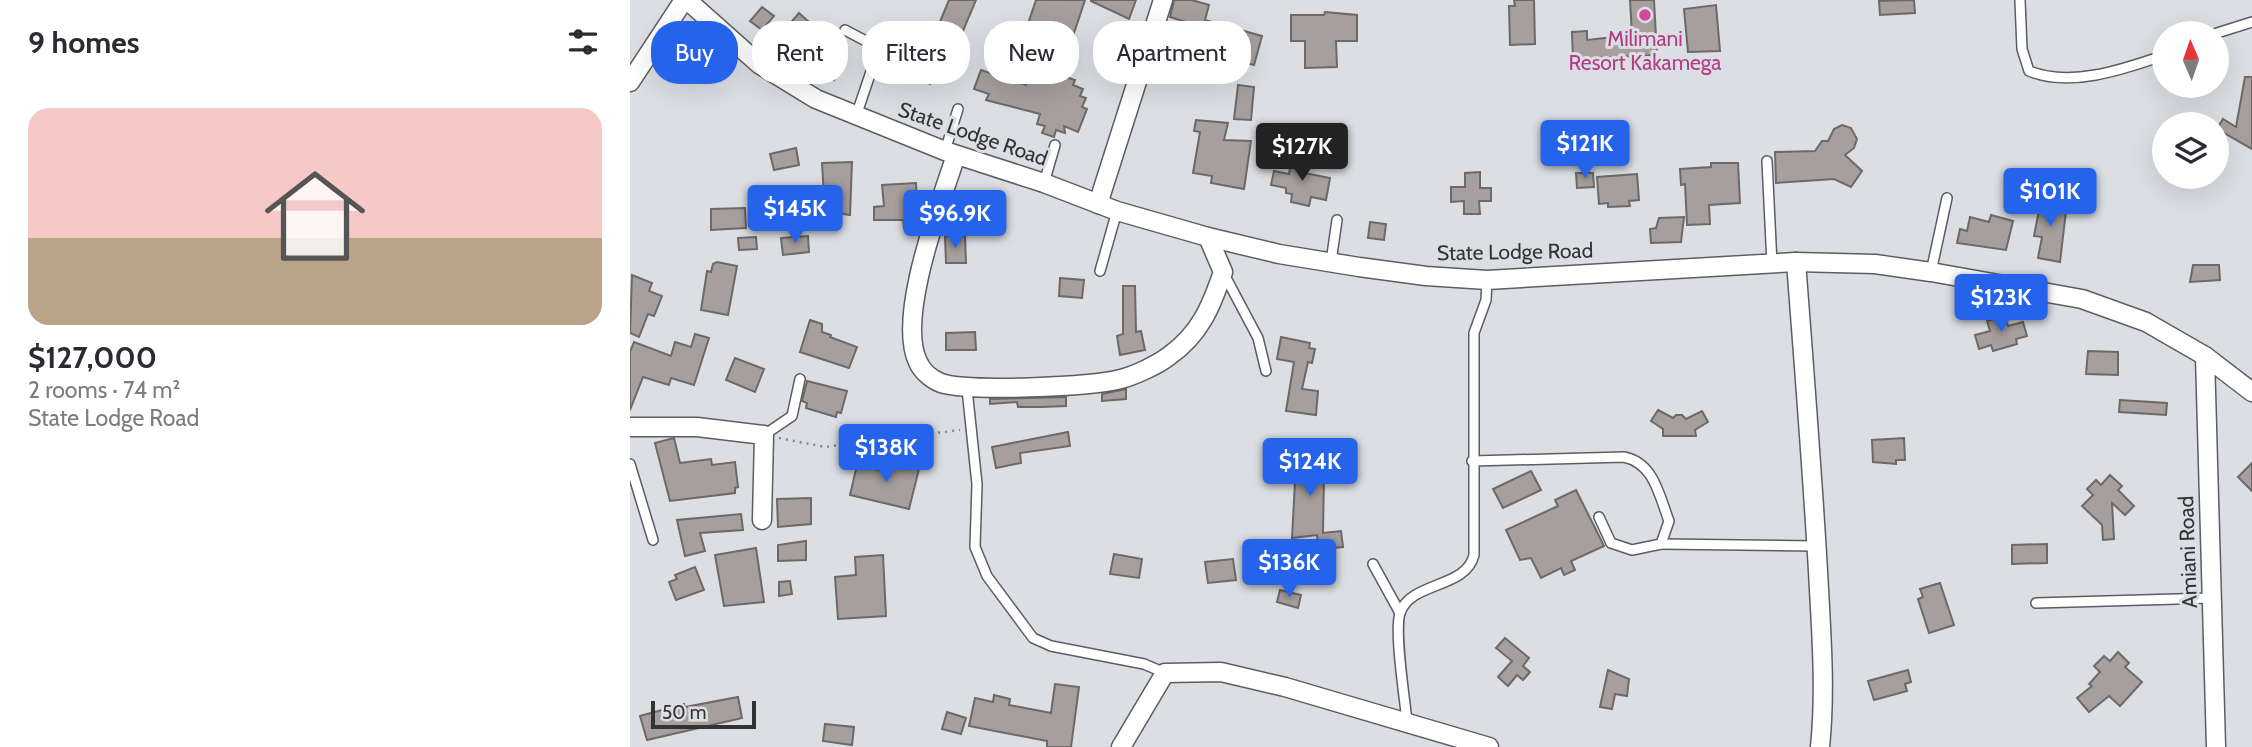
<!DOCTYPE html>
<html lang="en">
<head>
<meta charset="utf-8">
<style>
	:root { --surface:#fff; --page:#f7f7f7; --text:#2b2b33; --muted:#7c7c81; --line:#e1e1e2; --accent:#2563eb }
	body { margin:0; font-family:Cabin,sans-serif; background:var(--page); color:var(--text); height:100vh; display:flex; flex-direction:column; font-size:26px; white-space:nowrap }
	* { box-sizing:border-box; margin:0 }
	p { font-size:23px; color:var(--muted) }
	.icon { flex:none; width:38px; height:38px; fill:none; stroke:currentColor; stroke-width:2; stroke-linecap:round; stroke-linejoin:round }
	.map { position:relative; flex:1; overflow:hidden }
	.side { display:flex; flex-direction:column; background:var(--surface); width:630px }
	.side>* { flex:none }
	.guide { position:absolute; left:21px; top:21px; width:665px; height:63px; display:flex; gap:14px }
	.needle { width:46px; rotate:358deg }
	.fabs { position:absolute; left:1522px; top:21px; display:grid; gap:14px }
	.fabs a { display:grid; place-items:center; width:77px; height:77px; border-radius:50%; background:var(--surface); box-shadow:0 7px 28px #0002; font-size:35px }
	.scale { position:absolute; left:21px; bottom:18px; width:105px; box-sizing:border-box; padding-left:7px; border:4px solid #323335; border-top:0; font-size:19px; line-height:24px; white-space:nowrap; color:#323335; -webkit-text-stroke:5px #dbdfe4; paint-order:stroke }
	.price { position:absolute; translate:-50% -60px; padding:0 16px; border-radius:7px; background:var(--accent); color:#fff; font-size:23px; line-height:46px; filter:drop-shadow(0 2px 4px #0008) }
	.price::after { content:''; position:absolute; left:50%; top:42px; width:21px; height:16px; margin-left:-10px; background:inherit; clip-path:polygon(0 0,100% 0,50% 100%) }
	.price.selected { background:#222; color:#fff }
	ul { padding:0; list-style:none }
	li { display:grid; align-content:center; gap:14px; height:371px; padding:0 28px }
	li+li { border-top:2px solid var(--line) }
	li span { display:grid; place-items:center; height:217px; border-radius:21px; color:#555 }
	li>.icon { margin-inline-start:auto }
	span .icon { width:126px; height:126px; fill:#fffc; stroke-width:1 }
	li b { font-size:30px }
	h2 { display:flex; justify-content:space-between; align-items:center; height:84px; padding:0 28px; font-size:30px }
	.pill { padding:0 24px; border-radius:28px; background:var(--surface); box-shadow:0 7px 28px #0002; font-size:24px; line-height:63px }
	.pill.selected { background:var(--accent); color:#fff }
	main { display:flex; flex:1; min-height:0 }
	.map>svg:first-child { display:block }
	.building { fill:#a69f9e; stroke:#6e6867; stroke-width:2 }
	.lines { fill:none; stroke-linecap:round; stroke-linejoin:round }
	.lane-casing { stroke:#5a5d62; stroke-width:12 }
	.street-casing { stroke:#5a5d62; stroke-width:21 }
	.path { stroke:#838588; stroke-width:2.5; stroke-dasharray:2 5; stroke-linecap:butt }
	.lane { stroke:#fff; stroke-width:9 }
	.street { stroke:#fff; stroke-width:18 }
	.hotel-dot { fill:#d1479c; stroke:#dbdfe4; stroke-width:2.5 }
	.labels { text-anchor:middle; stroke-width:6; stroke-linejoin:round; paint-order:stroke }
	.hotel-label { font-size:21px; fill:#b23c85; stroke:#dbdfe4 }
	.street-label { font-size:21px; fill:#323335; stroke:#dbdfe4 }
</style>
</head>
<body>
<main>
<section class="side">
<h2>9 homes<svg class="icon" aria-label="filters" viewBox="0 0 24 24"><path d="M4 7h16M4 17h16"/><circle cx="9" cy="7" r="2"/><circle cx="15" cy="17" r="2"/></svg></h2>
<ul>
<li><span style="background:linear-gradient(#f6c9c9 60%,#b9a48a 0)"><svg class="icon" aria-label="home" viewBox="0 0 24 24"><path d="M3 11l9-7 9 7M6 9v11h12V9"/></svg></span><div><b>$127,000</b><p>2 rooms · 74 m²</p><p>State Lodge Road</p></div></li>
</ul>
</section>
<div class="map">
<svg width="1622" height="747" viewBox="0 0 1622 747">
	<rect width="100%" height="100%" fill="#dbdfe4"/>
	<g class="building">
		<path d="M319,0h27l-16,38 -23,-9z"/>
		<path d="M406,0h49l-25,75 15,5 -2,5 10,4 -3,7 6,2 -4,9 5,2 -9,23 -14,-6 1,7 -9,-3 -2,7 -12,-4 3,-7 -8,-2 3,-10 -54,-14 3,-6 -15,-5 7,-19 45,15 18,-52 -17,-6z"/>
		<path d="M506,0l-7,19 -38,-18v-1z"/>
		<path d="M544,0h18l17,5 -4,15 57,16 -8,29 -37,-10 4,-14 -31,-9 2,-8 -22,-7z"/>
		<path d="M884,0h20l1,44 -25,1 -1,-39h6z"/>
		<path d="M1000,0h24l3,55 -84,4 -1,-27 15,-1v9l45,-5z"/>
		<path d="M1284,0l1,13 -35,2 -1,-14z"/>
		<path d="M1086,5l4,46 -32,1 -4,-43z"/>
		<path d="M132,7l12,9 -12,14 -12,-9z"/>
		<path d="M695,12l32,3v26h-21l1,26 -32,1v-27h-14v-26h33z"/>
		<path d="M169,13l9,8 -11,13 -9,-8z"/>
		<path d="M287,49l15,7 -4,6 11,5 -9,17 -25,-12z"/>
		<path d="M187,50l26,15 -9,15 -26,-15z"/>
		<path d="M1615,77h7v72l-35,-20 6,-10 13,8z"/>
		<path d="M608,85l16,2 -3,33 -17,-1z"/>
		<path d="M566,120l32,3 -4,17 27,1 -7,48 -33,-6 1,-7 -19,-3 7,-41 -6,-1z"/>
		<path d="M1212,125l9,3 6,11 -3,9 -9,7 17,16 -11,16 -17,-8 -58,4 -1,-31 40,-1 7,-10h6l6,-12z"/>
		<path d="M166,148l3,17 -25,5 -4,-16z"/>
		<path d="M662,156l16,3 -3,14 25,5 -4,22 -15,-3 -2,9 -18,-4 1,-8 -6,-1v-5l-15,-3 3,-14 15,3z"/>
		<path d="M222,162l-2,53 -33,-5 2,-14 5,1 -2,-34z"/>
		<path d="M1081,163h27l2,40 -31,2 1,19 -23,1 -2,-41 -4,1 -1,-16 31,-2z"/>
		<path d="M850,172v16h11v13h-12l1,13h-16v-13l-13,1v-15h14v-14z"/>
		<path d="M946,173h17l1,14 -17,1z"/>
		<path d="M1007,174l2,26 -10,1 1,5 -22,1v-4l-9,1 -2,-27z"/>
		<path d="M286,183l1,20h-5l4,24 -12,1 -1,-8h-29v-13l10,-1 -2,-21z"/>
		<path d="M1413,190l13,3 -3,16 13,2 -6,51 -22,-4 4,-21 -8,-1z"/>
		<path d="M115,208l1,20 -35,2v-21z"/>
		<path d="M1361,215l22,6 -7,29 -49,-7 3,-14 7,2 3,-14 19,5z"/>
		<path d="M1054,217l-3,25 -30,1 -1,-14 6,-1 3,-10z"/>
		<path d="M740,222l16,2 -2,16 -16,-2z"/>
		<path d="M178,236l1,16 -26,3 -2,-17z"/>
		<path d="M315,236h20l1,27h-20z"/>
		<path d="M126,237l1,12 -18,1 -1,-12z"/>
		<path d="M87,262l20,4 -9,49 -27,-5 6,-39 4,1 2,-8z"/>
		<path d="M1563,265h26l1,15 -30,2z"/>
		<path d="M2,275l20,8 -3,8 13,5 -8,20 -6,-2 -9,23 -9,-4z"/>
		<path d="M430,278l24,2 -2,18 -23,-2z"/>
		<path d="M493,286h12l1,46 5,-1 4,19 -25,5 -3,-19 6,-2z"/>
		<path d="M1375,316l3,10 15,-4 4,14 -11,3 1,5 -24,7 -2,-6 -12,4 -4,-14 15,-4 -3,-10z"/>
		<path d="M180,320l12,4v8l9,3 -1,2 27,10 -8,21 -49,-16z"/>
		<path d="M345,332l1,18h-30v-17z"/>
		<path d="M65,334l14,4 -15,47 -23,-7 -2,7 -26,-8 -13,33v-58l4,-10 37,14 4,-14 16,5z"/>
		<path d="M651,337l29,6 -1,5 6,1 -3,14 -4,-1 -6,27 16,2 -2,24 -30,-4 8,-49 -17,-3z"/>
		<path d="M1458,351l30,1v23l-32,-1z"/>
		<path d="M105,358l29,11 -9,23 -29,-12z"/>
		<path d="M177,381l40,10 -6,22 -4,-1 -1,5 -30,-9 1,-5 -5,-2z"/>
		<path d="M496,389v10l-24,2v-7z"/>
		<path d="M436,397v9l-25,1h-23l-1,-5 -27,2v-5z"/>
		<path d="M1490,400l47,3 -1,12 -47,-3z"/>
		<path d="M1028,410l15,8 3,-3h6l4,4 16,-8 6,11 -13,8 1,6h-33v-7l-12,-8z"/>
		<path d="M438,432l2,14 -50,7 1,10 -25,5 -4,-21z"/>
		<path d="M44,438l6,25 31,-4 1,6 23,-3 3,25 -3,1v5l-65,8 -15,-58z"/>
		<path d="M1274,438l1,22h-9v4l-23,-2 -1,-22z"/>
		<path d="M658,444l31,1 -1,30 6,1 -1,57 18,-2 2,16 -11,1v5l-13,1 -2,-19 -25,3 4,-75h-9z"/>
		<path d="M259,461l30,8 -10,40 -59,-14 7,-30 29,7z"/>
		<path d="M1622,463v28l-14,-14z"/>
		<path d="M901,471l10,19 -38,18 -10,-19z"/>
		<path d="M1480,475l12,11 -4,4 16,16 -9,9 -13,-12 2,36 -11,1 -1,-15 -20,-19 11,-11 -6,-6 9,-9 5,5z"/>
		<path d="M946,490l28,56 -33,15 4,9 -11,5 -3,-7 -20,10 -10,-20 -11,2 -14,-30 52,-24 -3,-6z"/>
		<path d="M181,498v26l-33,3 -1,-28z"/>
		<path d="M111,514l2,16 -43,3 5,18 -20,5 -8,-36z"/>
		<path d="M176,541v19l-28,1v-16z"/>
		<path d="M1417,544v19l-35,1v-19z"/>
		<path d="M126,548l8,54 -40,4 -9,-51z"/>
		<path d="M484,554l28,5 -3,19 -29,-4z"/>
		<path d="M253,555l3,61 -48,3 -3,-42 21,-2 -1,-18z"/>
		<path d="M603,559l3,21 -28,3 -3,-21z"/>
		<path d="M65,567l9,23 -28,10 -7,-18 8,-3 -2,-4z"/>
		<path d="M160,581l2,13 -13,2v-14z"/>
		<path d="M1310,583l14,42 -25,8 -11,-34 5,-2 -3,-8z"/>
		<path d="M650,590l21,5 -3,13 -21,-6z"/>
		<path d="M875,638l24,20 -6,8 7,6 -7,8 -6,-5 -9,11 -10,-9 14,-16 -16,-13z"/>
		<path d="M1488,652l11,11 -4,4 17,15 -22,24 -11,-10 -20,16 -12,-14 15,-12 -3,-2 11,-12 -6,-6 10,-10 6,5z"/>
		<path d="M978,670l21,9 -2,17 -12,-2 -3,15 -12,-2z"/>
		<path d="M1278,670l3,12 -6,2 2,7 -33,9 -6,-19z"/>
		<path d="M425,684l24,3 -8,60h-24v-6l-78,-15 6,-28 18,4 1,-7 16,4 -1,6 42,8z"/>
		<path d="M108,697l4,21 -95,22 -7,-24 44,-12 1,3z"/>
		<path d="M317,712l19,6 -5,16 -19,-5z"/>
		<path d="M195,724l29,3 -2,18 -29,-4z"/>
	</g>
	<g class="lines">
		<g class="lane-casing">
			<g id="lane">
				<path d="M1390,0l2,49 7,22c42,17 95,-2 136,-16"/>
				<path d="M215,30l34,18 -23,68"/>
				<path d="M1587,33l35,-11"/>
				<path d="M315,151l13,-42"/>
				<path d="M1137,161l5,103"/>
				<path d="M414,183l11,-38"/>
				<path d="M701,262l6,-42"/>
				<path d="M470,271l17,-60"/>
				<path d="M1301,272l16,-74"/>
				<path d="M594,274l34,64 8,33"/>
				<path d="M337,389l10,95 -2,63 12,29 46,62 18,8 93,18 21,9"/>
				<path d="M134,435l28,-19 8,-37"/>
				<path d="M842,461l152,-4c30,6 35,38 45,64l-8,23 -29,6 -21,-7 -12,-26"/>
				<path d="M0,464l23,76"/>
				<path d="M1031,544l155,2"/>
				<path d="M743,564l27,49"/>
				<path d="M1406,603l176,-5"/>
				<path d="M777,722c-2,-23 -13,-90 -7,-109 11,-32 66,-24 74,-58v-222l12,-33 1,-20"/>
			</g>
		</g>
		<g class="street-casing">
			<g id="street">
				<path d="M57,0l72,64 57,35 129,52 99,32 73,28 91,26 71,17 80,13 67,9 61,4 309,-18 79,2 56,8 151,27 64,23 59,34 47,36"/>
				<path d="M0,82l54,-82"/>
				<path d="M326,155c-15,47 -60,162 -38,207 4,9 13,17 23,21 27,9 150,4 180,-4 15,-4 36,-14 48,-23 31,-22 42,-49 54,-84l-15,-35"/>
				<path d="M468,204l65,-204"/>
				<path d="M1166,262c8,103 16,206 22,309 3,59 8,118 2,176"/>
				<path d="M1575,356l11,391"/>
				<path d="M0,427h67l67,8 -2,85"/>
				<path d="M491,747l44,-74 56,-1 64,15 204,60"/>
			</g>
		</g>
		<path class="path" d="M149,438l46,9 135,-17"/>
		<use href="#lane" class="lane"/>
		<use href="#street" class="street"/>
	</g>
	<circle class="hotel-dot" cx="1015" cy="15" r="7"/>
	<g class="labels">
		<g class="hotel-label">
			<text x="1015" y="46">Milimani<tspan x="1015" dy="24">Resort Kakamega</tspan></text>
		</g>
		<g class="street-label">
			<text transform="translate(343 134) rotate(19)" y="7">State Lodge Road</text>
			<text transform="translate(885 252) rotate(-1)" y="7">State Lodge Road</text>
			<text transform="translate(1558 552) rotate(-92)" y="7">Amiani Road</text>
		</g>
	</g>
</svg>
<div class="fabs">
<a><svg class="needle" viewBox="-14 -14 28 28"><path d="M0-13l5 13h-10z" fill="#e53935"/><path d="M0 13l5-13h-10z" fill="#7c7c81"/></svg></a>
<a><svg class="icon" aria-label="layers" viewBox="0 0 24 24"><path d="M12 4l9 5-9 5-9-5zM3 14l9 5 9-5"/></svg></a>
</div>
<div class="scale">50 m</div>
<b class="price" style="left:955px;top:180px">$121K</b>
<b class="price selected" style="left:672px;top:183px">$127K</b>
<b class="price" style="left:1420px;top:228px">$101K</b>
<b class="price" style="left:165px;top:245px">$145K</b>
<b class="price" style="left:325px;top:250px">$96.9K</b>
<b class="price" style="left:1371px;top:334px">$123K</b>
<b class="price" style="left:256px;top:484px">$138K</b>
<b class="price" style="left:680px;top:498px">$124K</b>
<b class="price" style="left:659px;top:599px">$136K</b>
<div class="guide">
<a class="pill selected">Buy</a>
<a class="pill">Rent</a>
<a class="pill">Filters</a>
<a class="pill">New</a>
<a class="pill">Apartment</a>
</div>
</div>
</main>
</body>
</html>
